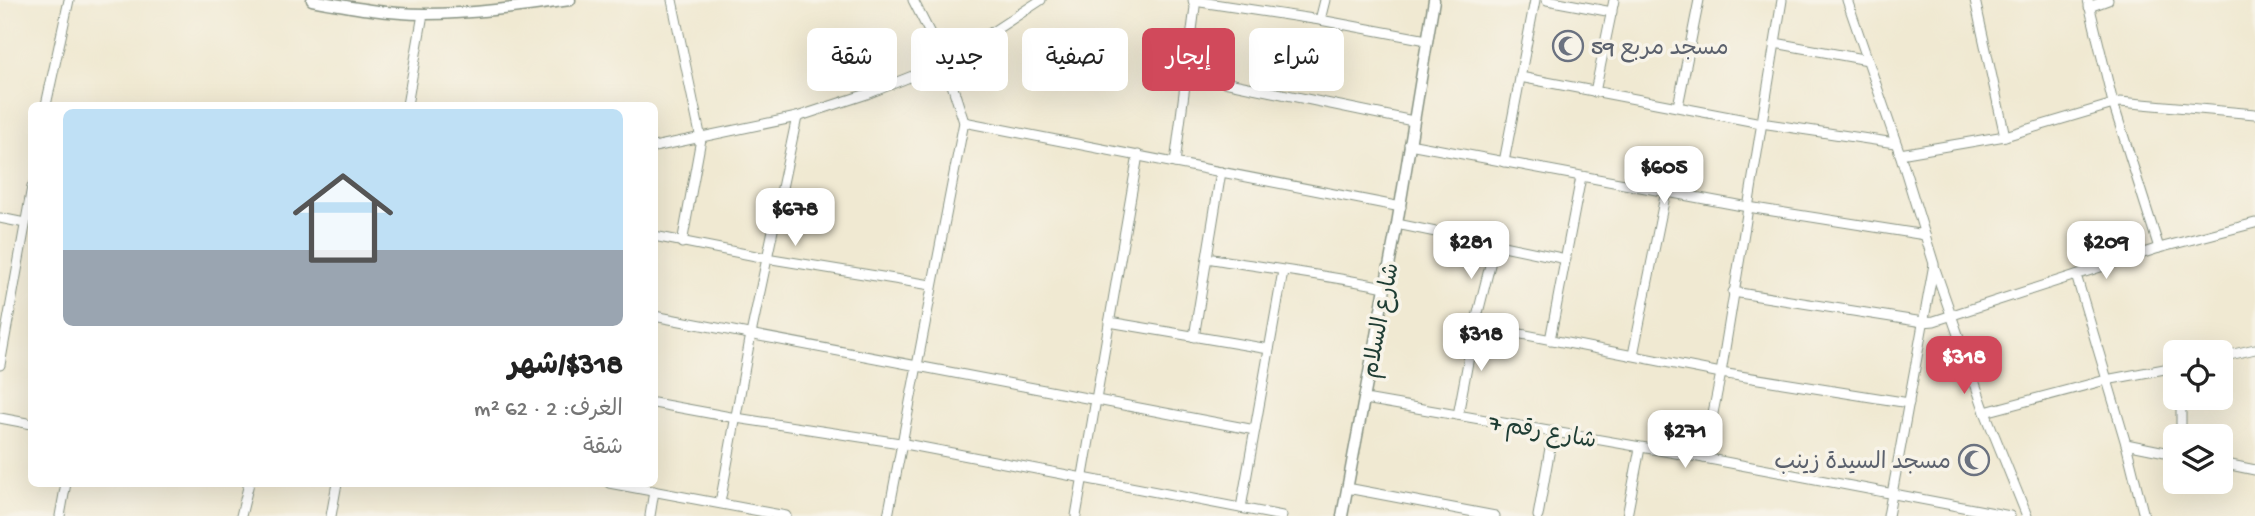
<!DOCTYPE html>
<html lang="ar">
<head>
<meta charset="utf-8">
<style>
	:root { --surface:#fff; --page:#f6f6f6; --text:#222; --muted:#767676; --accent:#d1495b }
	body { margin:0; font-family:"Gochi Hand","Playpen Sans Arabic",sans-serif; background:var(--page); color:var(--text); direction:rtl; height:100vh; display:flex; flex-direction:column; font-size:26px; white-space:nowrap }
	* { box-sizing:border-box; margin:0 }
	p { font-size:23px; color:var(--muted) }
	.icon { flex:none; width:38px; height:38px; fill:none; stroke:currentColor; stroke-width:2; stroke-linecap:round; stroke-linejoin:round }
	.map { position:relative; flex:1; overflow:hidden; direction:ltr }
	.side { position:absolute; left:28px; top:102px; width:630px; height:385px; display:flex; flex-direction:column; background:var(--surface); border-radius:10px; box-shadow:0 7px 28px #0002; direction:rtl }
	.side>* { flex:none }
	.top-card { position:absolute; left:679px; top:28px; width:665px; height:63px; direction:rtl; display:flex; gap:14px }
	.tools { position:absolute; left:2163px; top:340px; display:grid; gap:14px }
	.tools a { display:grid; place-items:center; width:70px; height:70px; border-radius:10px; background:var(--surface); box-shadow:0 7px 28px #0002; font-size:35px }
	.price { position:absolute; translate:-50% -60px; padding:0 16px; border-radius:14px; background:#fff; color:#222; font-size:23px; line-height:46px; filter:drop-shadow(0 2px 4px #0008) }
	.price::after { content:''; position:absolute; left:50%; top:42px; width:21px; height:16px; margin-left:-10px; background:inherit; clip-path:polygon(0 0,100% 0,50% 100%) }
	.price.selected { background:var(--accent); color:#fff }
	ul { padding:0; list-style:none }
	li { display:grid; align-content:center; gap:14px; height:371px; padding:0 35px }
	li span { display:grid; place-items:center; height:217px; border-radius:10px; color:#555 }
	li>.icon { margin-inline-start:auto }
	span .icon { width:126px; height:126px; fill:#fffc; stroke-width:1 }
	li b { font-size:30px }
	.tag { padding:0 24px; border-radius:10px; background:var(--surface); box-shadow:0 7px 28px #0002; font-size:24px; line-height:63px }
	.tag.selected { background:var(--accent); color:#fff }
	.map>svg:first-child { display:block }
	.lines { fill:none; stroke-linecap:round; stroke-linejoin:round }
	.minor-casing { stroke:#889383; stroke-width:11 }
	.tertiary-casing { stroke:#889383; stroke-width:13 }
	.minor { stroke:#fff; stroke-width:9 }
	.tertiary { stroke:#fff; stroke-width:10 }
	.labels { text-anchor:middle; stroke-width:7; stroke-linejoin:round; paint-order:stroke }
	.worship-label { font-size:23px; fill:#5b616d; stroke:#f7f3e8; text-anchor:start }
	.street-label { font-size:23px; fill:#1f3d34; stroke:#f7f3e8 }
</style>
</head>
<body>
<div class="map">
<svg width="2255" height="516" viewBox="0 0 2255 516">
	<rect width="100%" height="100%" fill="#f7f3e8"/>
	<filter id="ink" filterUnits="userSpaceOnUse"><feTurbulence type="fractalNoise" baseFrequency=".0143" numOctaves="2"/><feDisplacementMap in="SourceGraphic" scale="14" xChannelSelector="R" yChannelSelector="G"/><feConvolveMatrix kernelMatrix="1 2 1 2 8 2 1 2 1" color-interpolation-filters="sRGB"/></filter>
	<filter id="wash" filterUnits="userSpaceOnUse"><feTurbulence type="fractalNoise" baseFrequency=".00686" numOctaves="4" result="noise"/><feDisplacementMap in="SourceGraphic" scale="28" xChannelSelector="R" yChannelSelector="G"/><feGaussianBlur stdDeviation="1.57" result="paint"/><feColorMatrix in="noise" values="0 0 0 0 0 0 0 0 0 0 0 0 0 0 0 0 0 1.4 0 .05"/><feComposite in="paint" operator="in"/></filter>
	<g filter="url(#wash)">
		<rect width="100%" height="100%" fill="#f0e9d2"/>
	</g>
	<g filter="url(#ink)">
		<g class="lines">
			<g class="minor-casing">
				<g id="minor">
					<path d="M672,0l29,139 -19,104"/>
					<path d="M1547,0l65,12"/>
					<path d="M1847,0l53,154 34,110 -46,252"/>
					<path d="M1975,0l30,136"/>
					<path d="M2088,0l25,103 46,145"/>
					<path d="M1194,1l126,19 107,20"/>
					<path d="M2089,7l19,-7"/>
					<path d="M1320,20l5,-20"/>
					<path d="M1775,43l93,17"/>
					<path d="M1185,74l228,47"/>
					<path d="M1520,77l241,46 134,20"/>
					<path d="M1595,92l19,-92"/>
					<path d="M46,105l23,-105"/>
					<path d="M407,105l16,-91"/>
					<path d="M1678,106l21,-106"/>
					<path d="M964,122l437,85"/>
					<path d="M1409,144l339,63 177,28"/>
					<path d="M654,147l143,-30 70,-23 78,-31 96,-63"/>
					<path d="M1900,154l105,-18 115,-34 135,12"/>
					<path d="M1504,162l31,-162"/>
					<path d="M1175,163l20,-156 -2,-7"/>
					<path d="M0,218l25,5"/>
					<path d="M1397,224l169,35"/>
					<path d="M654,236l112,22 165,27"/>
					<path d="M1207,258c60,10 119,17 178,29"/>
					<path d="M1934,266l51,146 42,104"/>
					<path d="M2076,275l50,169 18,72"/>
					<path d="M1733,292l190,30 11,-1 225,-73 96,-25"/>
					<path d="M654,316l601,114"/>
					<path d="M1109,322l160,27"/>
					<path d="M1475,325l246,48 188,30"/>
					<path d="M1194,337l27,-165"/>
					<path d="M1550,340l31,-163"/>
					<path d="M1633,355l33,-164"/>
					<path d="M2221,357l34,-8"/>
					<path d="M0,365l32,-178"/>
					<path d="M1365,399l339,59 306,58"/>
					<path d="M654,403l82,15 164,25 382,73"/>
					<path d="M1985,412l121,-32 69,-13"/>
					<path d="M1458,415l17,-90 20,-80"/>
					<path d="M0,418l32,6"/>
					<path d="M2181,436v-39"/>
					<path d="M2126,444l49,10"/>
					<path d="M1704,458l17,-85 61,-373"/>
					<path d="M2221,463l34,7"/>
					<path d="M609,483l177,33"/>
					<path d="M1347,488l148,28"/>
					<path d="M720,503l31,-169 46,-217"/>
					<path d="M1241,508l42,-237"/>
					<path d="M60,516l6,-33"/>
					<path d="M241,516l8,-33"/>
					<path d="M331,516l6,-33"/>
					<path d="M650,516l4,-25"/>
					<path d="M888,516l76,-394 -19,-59 -32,-63"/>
					<path d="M1076,516l62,-361"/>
					<path d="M1538,516l15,-85"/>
					<path d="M1627,516l13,-68"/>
				</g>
			</g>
			<g class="tertiary-casing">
				<g id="tertiary">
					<path d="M312,0c37,7 75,14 113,14 48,0 97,-7 145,-14"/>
					<path d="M1342,516l55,-292 37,-224"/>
				</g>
			</g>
			<use href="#minor" class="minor"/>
			<use href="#tertiary" class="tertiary"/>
		</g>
	</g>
	<defs>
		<g id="mosque-ring" transform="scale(1.575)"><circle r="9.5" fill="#f7f3e8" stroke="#6b7280" stroke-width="1.5"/><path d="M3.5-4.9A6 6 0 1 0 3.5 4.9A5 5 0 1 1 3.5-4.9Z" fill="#6b7280"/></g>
	</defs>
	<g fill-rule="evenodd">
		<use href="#mosque-ring" x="1568" y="46"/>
		<use href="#mosque-ring" x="1974" y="460"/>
	</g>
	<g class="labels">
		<g class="worship-label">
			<text x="1591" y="54">مسجد مربع 59</text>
			<text x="1951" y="468" text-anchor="end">مسجد السيدة زينب</text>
		</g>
		<g class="street-label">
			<text transform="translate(1379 320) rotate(-79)" y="8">شارع السلام</text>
			<text transform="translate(1543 430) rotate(10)" y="8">شارع رقم 7</text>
		</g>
	</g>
</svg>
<div class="tools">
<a><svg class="icon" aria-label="locate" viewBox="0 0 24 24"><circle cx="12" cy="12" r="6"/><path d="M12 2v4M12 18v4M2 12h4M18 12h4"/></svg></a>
<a><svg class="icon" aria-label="layers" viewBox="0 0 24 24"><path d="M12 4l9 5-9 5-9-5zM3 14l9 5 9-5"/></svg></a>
</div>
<b class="price" style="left:1664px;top:206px">$605</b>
<b class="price" style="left:795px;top:248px">$678</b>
<b class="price" style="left:1471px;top:281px">$281</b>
<b class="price" style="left:2106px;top:281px">$209</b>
<b class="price" style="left:1481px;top:373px">$318</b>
<b class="price selected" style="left:1964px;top:396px">$318</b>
<b class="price" style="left:1685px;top:470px">$271</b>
<div class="top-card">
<a class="tag">شراء</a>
<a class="tag selected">إيجار</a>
<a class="tag">تصفية</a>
<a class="tag">جديد</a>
<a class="tag">شقة</a>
</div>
<section class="side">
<ul>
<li><span style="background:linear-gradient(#bfe0f5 65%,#9aa5b1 0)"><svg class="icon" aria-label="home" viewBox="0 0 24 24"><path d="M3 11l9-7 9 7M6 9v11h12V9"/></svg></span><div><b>$318/شهر</b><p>الغرف: 2 · 62 m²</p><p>شقة</p></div></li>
</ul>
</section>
</div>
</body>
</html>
